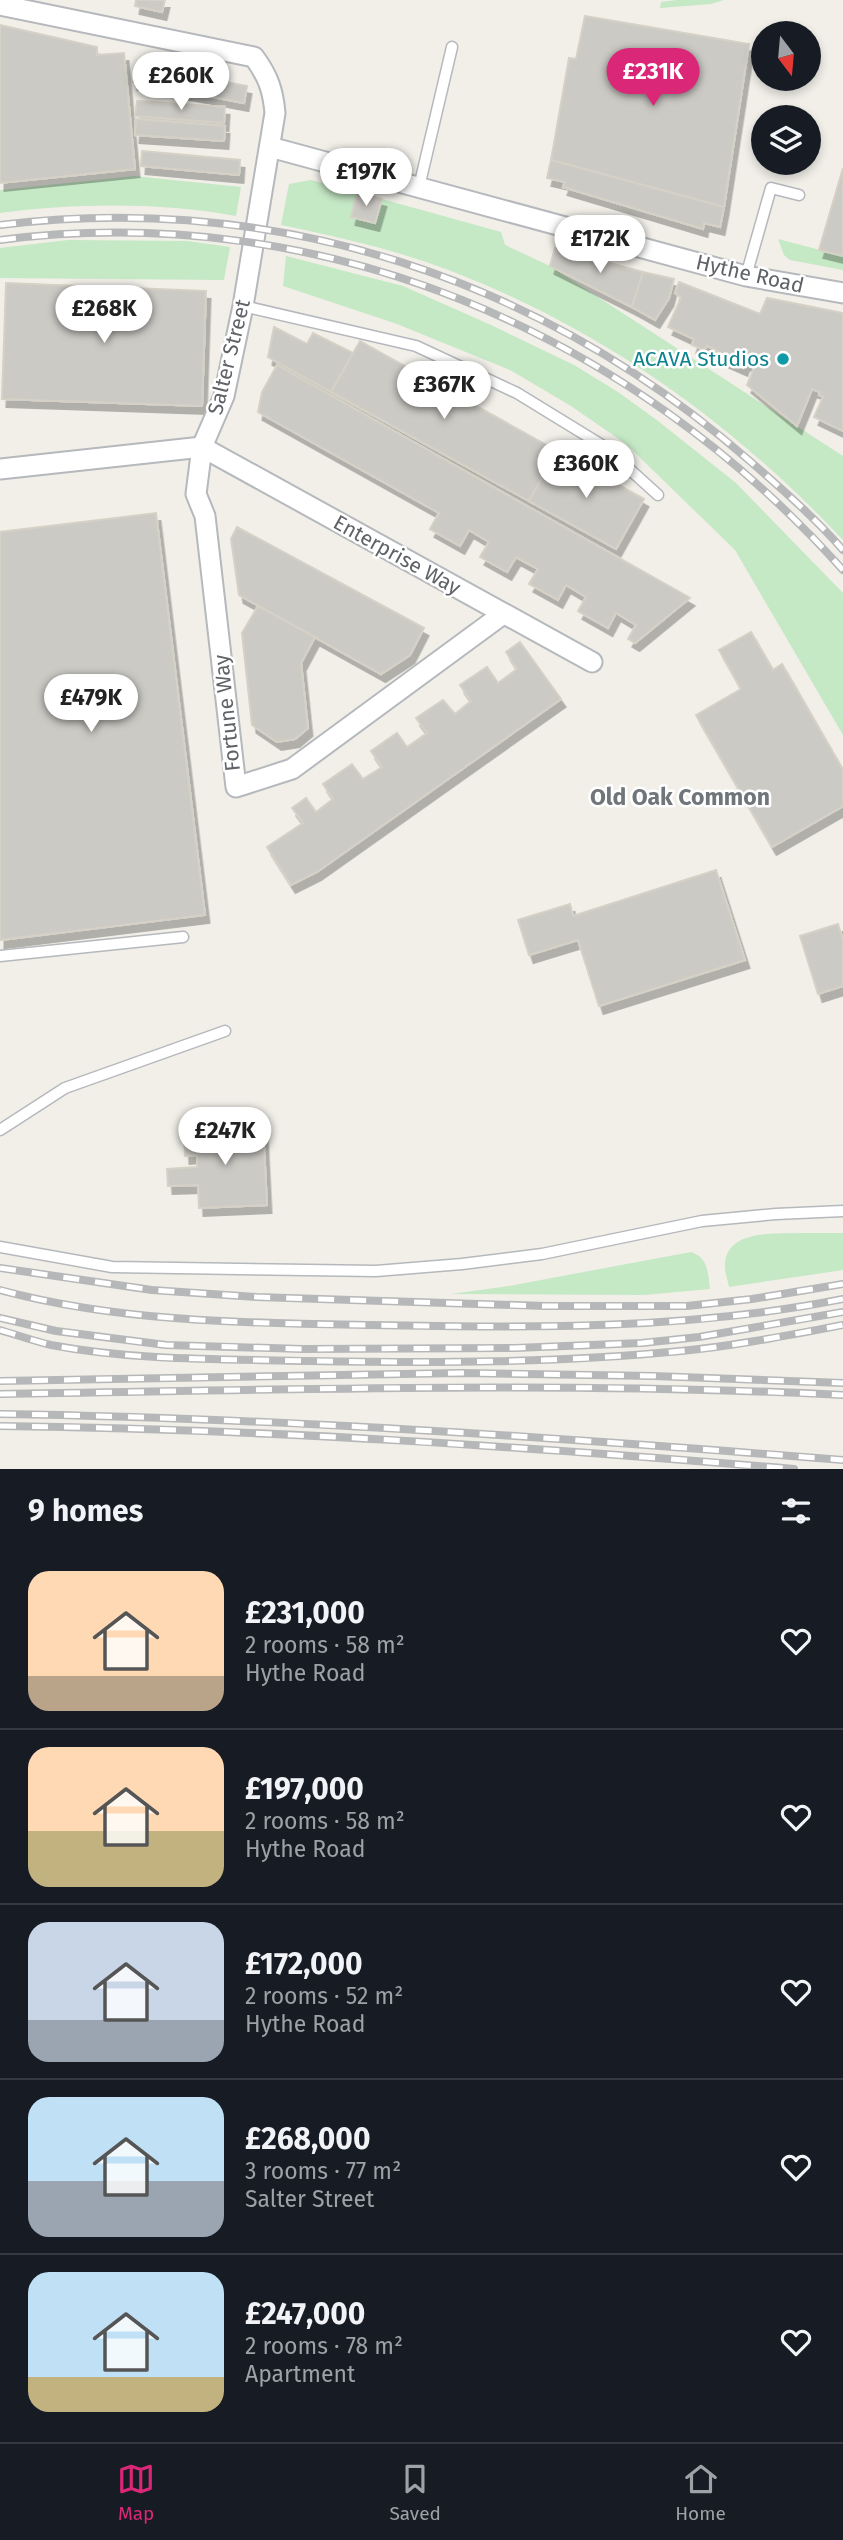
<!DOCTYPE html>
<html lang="en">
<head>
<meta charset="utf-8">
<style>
	:root { --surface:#171b24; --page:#20242c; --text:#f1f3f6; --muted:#9ea1a6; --line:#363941; --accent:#db2777 }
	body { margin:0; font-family:"Fira Sans",sans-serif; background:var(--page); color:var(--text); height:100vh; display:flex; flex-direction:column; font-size:26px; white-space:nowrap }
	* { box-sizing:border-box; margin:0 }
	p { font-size:23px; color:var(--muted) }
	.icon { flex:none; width:38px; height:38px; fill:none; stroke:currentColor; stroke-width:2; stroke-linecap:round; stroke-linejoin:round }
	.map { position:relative; height:1469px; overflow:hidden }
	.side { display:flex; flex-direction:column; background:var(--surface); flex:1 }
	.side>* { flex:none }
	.needle { width:46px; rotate:164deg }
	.fabs { position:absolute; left:751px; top:21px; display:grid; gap:14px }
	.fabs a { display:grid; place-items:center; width:70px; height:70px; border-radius:50%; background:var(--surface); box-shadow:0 4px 10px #0003; font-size:35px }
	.price { position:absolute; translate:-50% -60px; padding:0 16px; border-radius:24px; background:#fff; color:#222; font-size:23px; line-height:46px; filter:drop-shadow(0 2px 4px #0008) }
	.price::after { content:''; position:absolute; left:50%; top:42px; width:21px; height:16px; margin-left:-10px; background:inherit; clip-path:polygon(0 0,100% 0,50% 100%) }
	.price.active { background:var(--accent); color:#fff }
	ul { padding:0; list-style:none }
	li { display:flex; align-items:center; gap:21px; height:175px; padding:0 28px }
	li+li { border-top:2px solid var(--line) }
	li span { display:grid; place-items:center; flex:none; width:196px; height:140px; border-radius:21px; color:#555 }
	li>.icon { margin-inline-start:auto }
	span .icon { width:84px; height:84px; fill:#fffc; stroke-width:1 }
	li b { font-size:30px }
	h2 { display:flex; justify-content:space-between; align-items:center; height:84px; padding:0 28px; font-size:30px }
	.tabs { display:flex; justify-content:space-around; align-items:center; height:98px; border-top:2px solid var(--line); background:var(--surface); font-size:19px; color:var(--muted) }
	.tabs a { display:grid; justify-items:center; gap:4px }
	.tabs .active { color:var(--accent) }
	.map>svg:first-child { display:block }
	.green { fill:#c5e8c5 }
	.building { fill:#cccac5; stroke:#d6d1c6; stroke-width:2; filter:url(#shadow) }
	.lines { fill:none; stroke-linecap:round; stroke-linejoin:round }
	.lane-casing { stroke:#b5b8bc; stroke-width:13 }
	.street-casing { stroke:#b5b8bc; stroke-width:23 }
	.lane { stroke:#fff; stroke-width:10 }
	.street { stroke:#fff; stroke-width:19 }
	.rail-casing { stroke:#b6b7b8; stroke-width:8 }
	.rail { stroke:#fff; stroke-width:5; stroke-dasharray:16; stroke-linecap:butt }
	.culture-dot { fill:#0f9aa8; stroke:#fff; stroke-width:2.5 }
	.labels { text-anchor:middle; stroke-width:5; stroke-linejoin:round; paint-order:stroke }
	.street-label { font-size:21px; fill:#5f6368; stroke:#fff }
	.culture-label { font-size:21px; fill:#0d838f; stroke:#fff; text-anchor:end }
	.neighbourhood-label { font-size:23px; font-weight:bold; fill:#70757a; stroke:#fff }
</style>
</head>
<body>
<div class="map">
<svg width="843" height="1469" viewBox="0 0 843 1469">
	<defs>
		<filter id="shadow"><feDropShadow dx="4.5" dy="8" stdDeviation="0" flood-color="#0004"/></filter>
	</defs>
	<rect width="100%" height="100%" fill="#f1efe8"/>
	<g class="green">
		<path d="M677,0h47l-13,4 -51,4 1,-6z"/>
		<path d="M134,176l107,11 -5,29c-74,-14 -162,-13 -236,-3v-23z"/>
		<path d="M311,180l46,12 -6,25 24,6 7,-24 119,33 4,13 45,21 293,190v84c-110,-117 -241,-211 -392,-269 -54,-21 -113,-34 -170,-46l8,-41z"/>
		<path d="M778,239l65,17v14l-53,-10 -6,-5z"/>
		<path d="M68,240l119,1 43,6 -6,33 -224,-2v-30z"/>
		<path d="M286,256l117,30 88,39 83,40 44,27 40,29 78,62 107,110v142l-108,-185 -109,-106 -55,-38 -61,-36 -113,-46 -114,-38z"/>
		<path d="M801,1233h42v37l-114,17c-1,-7 -5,-16 -4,-23 2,-35 52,-30 76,-31z"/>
		<path d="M691,1252c17,5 17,21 19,37l-66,6 -193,-1 58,-8z"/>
	</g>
	<g class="building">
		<path d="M136,0h29l-3,12 -27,-6z"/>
		<path d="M585,16l164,28 -25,163 -173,-47 18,-102 7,1z"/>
		<path d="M0,25l97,22v8l27,-2 11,116 -135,14z"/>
		<path d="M137,65l110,21 -3,17 -111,-21z"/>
		<path d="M137,101l88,6 -1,16 -89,-7z"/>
		<path d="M136,119l89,7 -1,15 -89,-6z"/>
		<path d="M142,151l98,9 -1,15 -98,-9z"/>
		<path d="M551,160l173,47 -4,20 -16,-4 -1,6 -140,-42 2,-5 -18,-4z"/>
		<path d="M843,168v88l-24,-6z"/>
		<path d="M357,192l25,7 -7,24 -24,-6z"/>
		<path d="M555,248l88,24 -11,35 -82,-41z"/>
		<path d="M643,272l31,7 -5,19 -14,22 -23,-13z"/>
		<path d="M679,282l81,32 7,-16 76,15v118l-29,-14 9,-20 -4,-2 1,-3 -8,-3 -15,37 -50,-41 8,-19 -10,-4 -2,6 -27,-12 2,-5 -11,-5 -3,4 -12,-5 2,-6 -26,-12 13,-29 -6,-5z"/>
		<path d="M6,283l200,8 -4,115 -200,-7z"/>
		<path d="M274,327l33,17 6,-11 40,20 -22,39 -63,-35z"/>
		<path d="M360,341l197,110 -28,50 -198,-109z"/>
		<path d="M277,365l413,233 -55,45 -7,-4 8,-14 -20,-12 -8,15 -30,-17 8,-14 -20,-12 -8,15 -29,-16 9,-15 -22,-12 -9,15 -27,-15 9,-15 -20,-12 -9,16 -30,-17 9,-16 -181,-101 4,-20z"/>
		<path d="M557,451l87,48 -28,50 -87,-48z"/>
		<path d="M156,513l49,402 -205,25v-408z"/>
		<path d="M237,527l187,101 -14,27 -29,19 -142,-79 -8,-56z"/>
		<path d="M258,606l57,31 -14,26 7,65 -13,11 -18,3 -25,-17 -10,-92z"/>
		<path d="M751,632l22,38 9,-6 61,106v36l-71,41 -76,-132 45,-26 -22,-39z"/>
		<path d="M520,642l41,57 -244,173 -26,13 -24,-38 36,-24 -11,-15 14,-10 10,14 17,-13 -10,-15 29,-20 11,15 19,-12 -11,-16 26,-18 10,14 20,-14 -11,-15 27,-18 12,14 16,-13 -11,-16 27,-18 11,16 19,-14 -11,-17z"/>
		<path d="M716,870l29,90 -146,46 -21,-66 -49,15 -11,-35 52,-16 3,12z"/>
		<path d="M838,924l5,16v46l-25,8 -18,-58z"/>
		<path d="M263,1127l4,78 -68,3 -1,-23 -30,1 -1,-17 30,-2v-12l-12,1 -1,-20h9v-6z"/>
	</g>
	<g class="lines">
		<g class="lane-casing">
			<g id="lane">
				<path d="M419,187l33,-140"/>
				<path d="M746,276l25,-88 28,7"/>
				<path d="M243,306l173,40 101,47 88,54 53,48"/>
				<path d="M0,956l183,-19"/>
				<path d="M0,1130l65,-42 160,-57"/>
				<path d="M0,1247l112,20 264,4 86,-7 80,-10 160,-33 74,-7 67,-3"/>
			</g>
		</g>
		<g class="street-casing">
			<g id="street">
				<path d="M0,5l254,52c14,19 19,33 21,56l-32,193 -19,90 -22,51 -6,47 9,22 31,271 56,-18 211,-155"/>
				<path d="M270,147l476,129 97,17"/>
				<path d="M202,447l390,215"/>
				<path d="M0,469l202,-22"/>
			</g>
		</g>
		<use href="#lane" class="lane"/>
		<use href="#street" class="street"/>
		<g class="rail-casing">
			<g id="rail">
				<path d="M0,225c277,-34 542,54 751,237 32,28 64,56 92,88"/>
				<path d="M0,240c322,-41 629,91 843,330"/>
				<path d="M0,1268l152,22 105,7 289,9h141l65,-7 91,-15"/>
				<path d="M0,1290c120,32 245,33 368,35 159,3 319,5 475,-26"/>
				<path d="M0,1318l56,13 110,14 137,4 212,-1 127,-5 57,-6 144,-25"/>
				<path d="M0,1330c17,5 34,11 51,15 85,16 173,14 259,16 124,2 248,2 371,-10 54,-5 108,-16 162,-26"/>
				<path d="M0,1381l461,-8 192,3 190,7"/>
				<path d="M0,1394c281,-4 562,-13 843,1"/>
				<path d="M0,1414c282,4 562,24 843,46"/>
				<path d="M0,1426c265,3 530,21 794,43"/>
			</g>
		</g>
		<use href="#rail" class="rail"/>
	</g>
	<circle class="culture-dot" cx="783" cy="359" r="7"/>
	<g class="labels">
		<g class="street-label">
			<text transform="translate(750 274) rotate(13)" y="7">Hythe Road</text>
			<text transform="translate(229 357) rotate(-76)" y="7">Salter Street</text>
			<text transform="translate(397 555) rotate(29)" y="7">Enterprise Way</text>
			<text transform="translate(227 713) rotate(-96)" y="7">Fortune Way</text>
		</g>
		<g class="culture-label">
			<text x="769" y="366">ACAVA Studios</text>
		</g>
		<g class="neighbourhood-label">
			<text x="680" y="805">Old Oak Common</text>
		</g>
	</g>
</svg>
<div class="fabs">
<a><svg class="needle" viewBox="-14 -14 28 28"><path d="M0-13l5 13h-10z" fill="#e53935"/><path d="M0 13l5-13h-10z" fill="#9ea1a6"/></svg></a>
<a><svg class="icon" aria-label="layers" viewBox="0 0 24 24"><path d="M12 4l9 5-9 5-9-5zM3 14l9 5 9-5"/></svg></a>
</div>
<b class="price active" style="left:653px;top:108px">£231K</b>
<b class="price" style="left:181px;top:112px">£260K</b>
<b class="price" style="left:366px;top:208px">£197K</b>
<b class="price" style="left:600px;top:275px">£172K</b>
<b class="price" style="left:104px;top:345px">£268K</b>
<b class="price" style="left:444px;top:421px">£367K</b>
<b class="price" style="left:586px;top:500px">£360K</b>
<b class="price" style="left:91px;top:734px">£479K</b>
<b class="price" style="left:225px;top:1167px">£247K</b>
</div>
<section class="side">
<h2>9 homes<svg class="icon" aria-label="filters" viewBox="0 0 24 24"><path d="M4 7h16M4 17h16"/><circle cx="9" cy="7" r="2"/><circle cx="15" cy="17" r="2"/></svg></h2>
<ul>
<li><span style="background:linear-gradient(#ffd9b3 75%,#b9a48a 0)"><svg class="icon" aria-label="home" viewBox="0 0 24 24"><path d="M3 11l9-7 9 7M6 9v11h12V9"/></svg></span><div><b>£231,000</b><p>2 rooms · 58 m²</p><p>Hythe Road</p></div><svg class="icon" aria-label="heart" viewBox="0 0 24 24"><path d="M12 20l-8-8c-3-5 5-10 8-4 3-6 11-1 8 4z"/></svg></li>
<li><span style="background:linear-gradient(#ffd9b3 60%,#c2b280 0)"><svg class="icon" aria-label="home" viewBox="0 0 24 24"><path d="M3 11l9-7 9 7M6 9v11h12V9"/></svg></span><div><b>£197,000</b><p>2 rooms · 58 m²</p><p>Hythe Road</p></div><svg class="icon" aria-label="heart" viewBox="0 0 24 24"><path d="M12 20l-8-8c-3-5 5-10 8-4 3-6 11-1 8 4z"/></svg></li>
<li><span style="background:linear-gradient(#c9d6e8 70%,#9aa5b1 0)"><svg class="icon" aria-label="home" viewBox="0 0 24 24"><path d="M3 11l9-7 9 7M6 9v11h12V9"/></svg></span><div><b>£172,000</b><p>2 rooms · 52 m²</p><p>Hythe Road</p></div><svg class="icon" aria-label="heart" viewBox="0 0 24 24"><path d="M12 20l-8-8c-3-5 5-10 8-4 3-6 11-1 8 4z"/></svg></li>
<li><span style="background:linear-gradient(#bfe0f5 60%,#9aa5b1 0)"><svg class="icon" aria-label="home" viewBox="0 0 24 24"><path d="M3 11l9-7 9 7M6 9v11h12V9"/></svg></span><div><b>£268,000</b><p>3 rooms · 77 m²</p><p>Salter Street</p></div><svg class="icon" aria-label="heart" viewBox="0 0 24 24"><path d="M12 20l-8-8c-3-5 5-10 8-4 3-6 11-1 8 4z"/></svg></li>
<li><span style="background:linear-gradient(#bfe0f5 75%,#c2b280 0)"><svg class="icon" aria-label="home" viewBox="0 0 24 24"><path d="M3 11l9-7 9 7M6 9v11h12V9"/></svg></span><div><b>£247,000</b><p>2 rooms · 78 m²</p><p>Apartment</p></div><svg class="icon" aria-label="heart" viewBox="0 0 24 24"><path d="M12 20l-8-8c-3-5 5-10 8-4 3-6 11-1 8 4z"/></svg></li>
</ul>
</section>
<nav class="tabs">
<a class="active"><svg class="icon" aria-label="map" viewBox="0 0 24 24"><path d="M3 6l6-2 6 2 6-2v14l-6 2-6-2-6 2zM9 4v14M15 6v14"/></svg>Map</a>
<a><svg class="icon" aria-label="saved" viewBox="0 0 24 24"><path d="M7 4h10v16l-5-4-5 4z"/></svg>Saved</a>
<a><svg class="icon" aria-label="home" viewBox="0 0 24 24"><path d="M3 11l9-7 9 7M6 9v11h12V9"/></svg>Home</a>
</nav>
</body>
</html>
